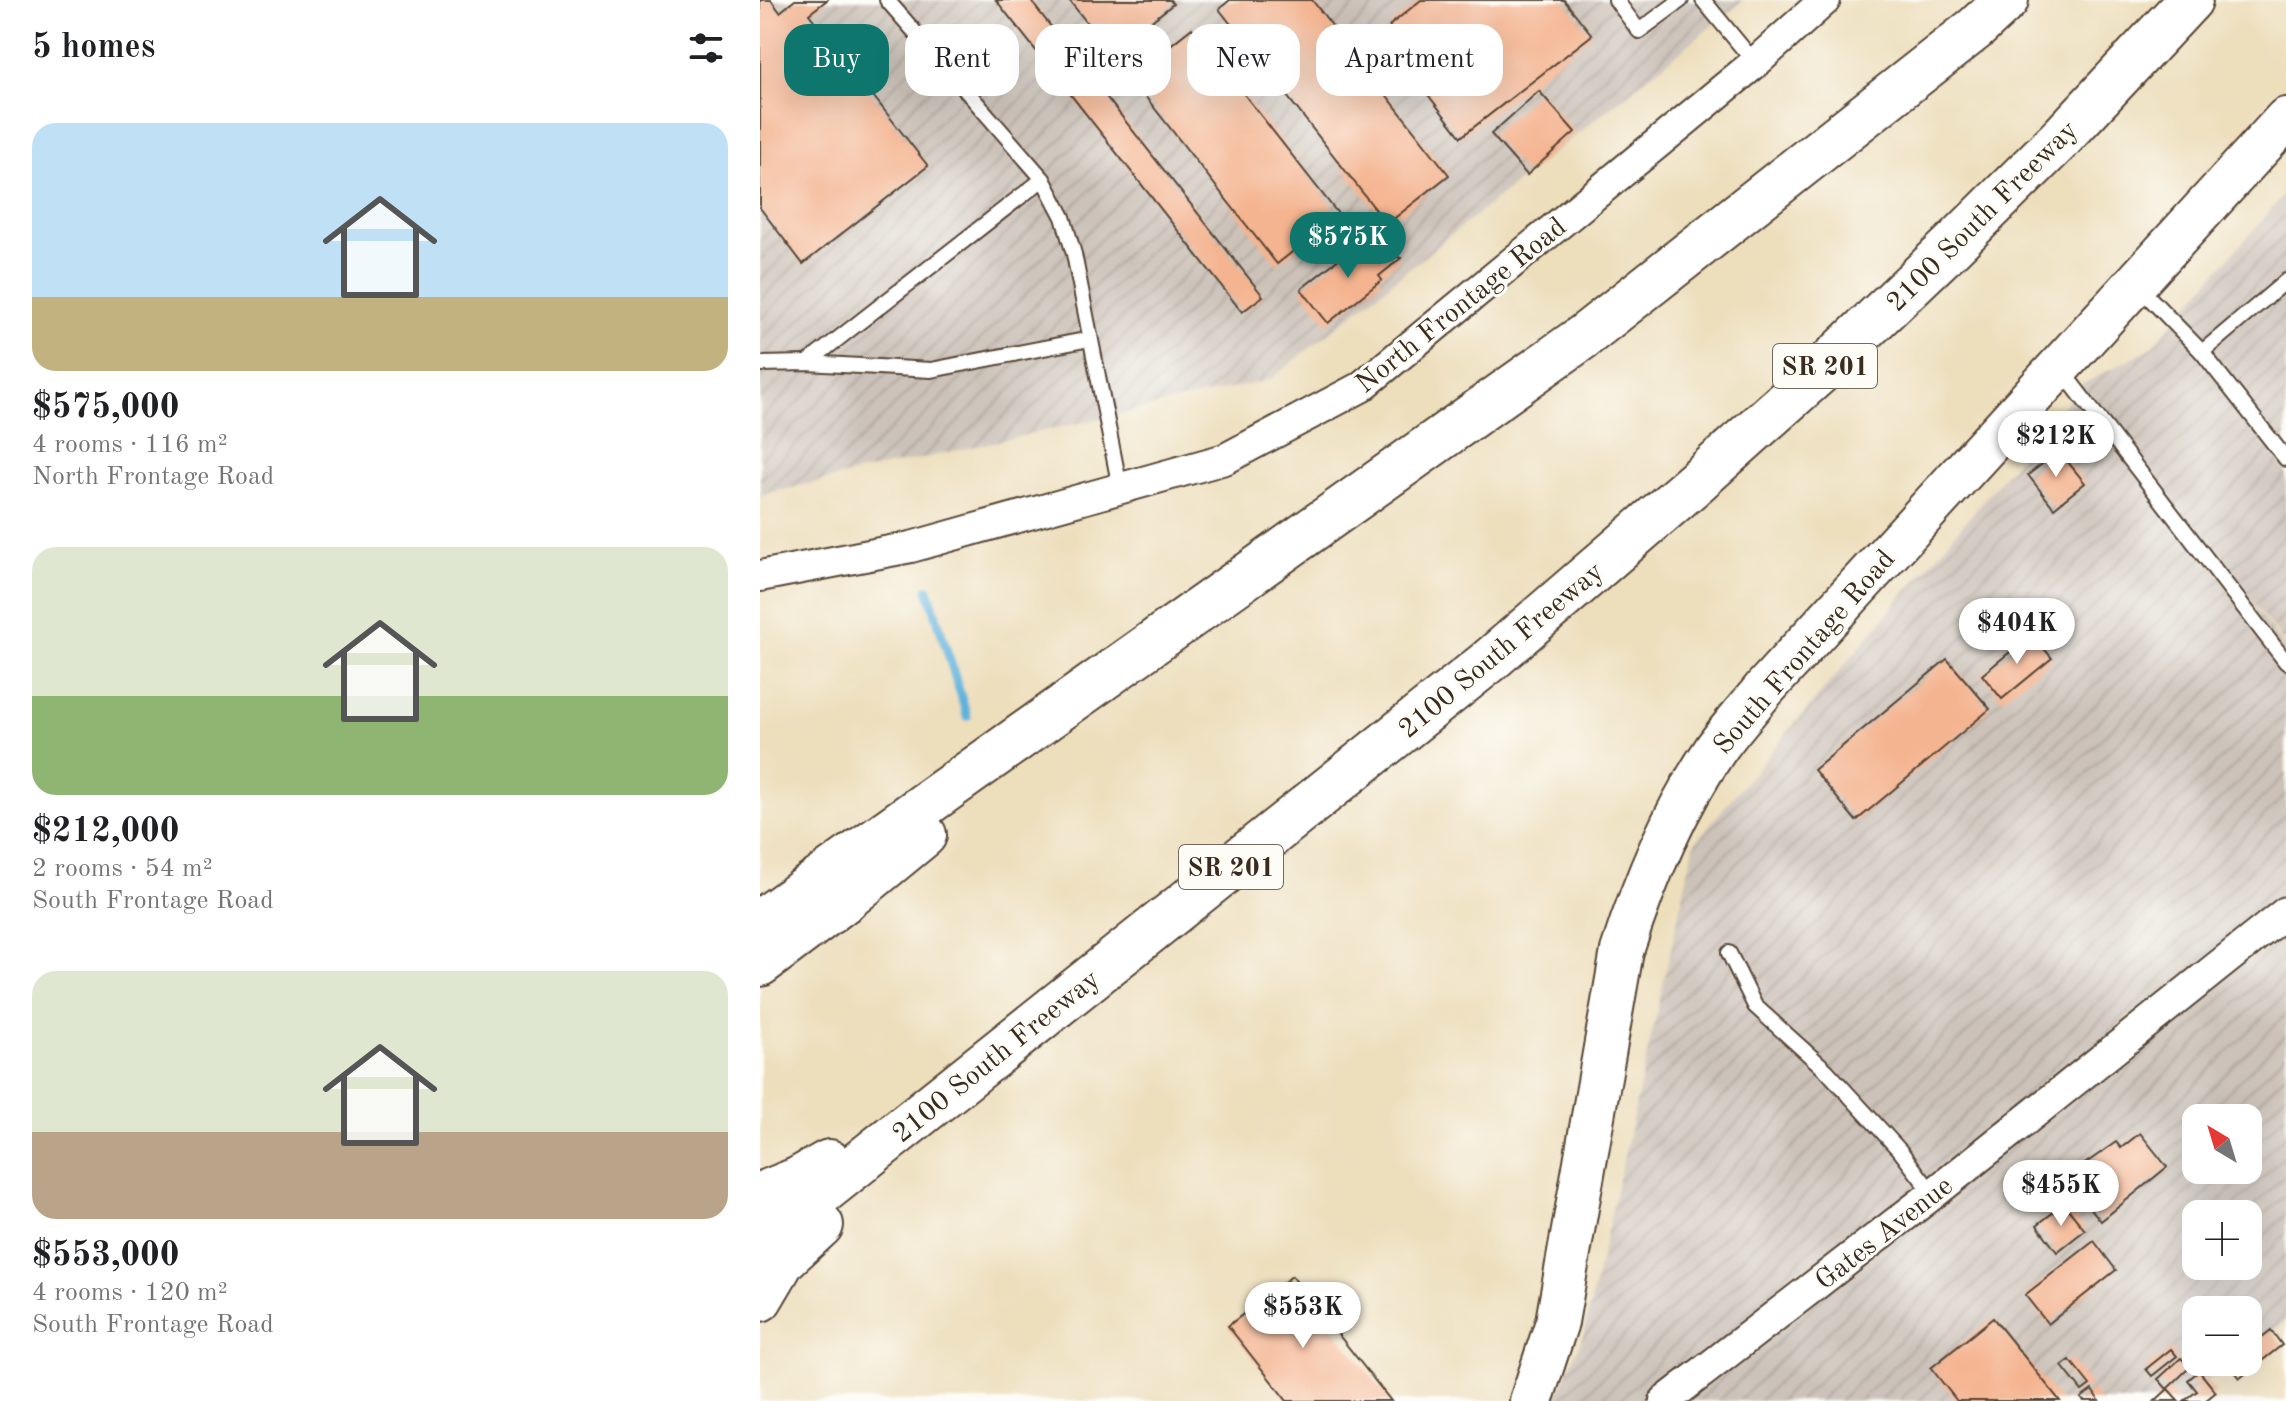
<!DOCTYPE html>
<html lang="en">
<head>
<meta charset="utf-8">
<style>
	:root { --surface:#fff; --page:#f6f6f6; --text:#202124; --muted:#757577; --accent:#0f766e }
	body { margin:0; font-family:"Old Standard TT",serif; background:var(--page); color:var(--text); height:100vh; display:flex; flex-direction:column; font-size:30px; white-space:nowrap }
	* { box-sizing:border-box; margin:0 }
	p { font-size:26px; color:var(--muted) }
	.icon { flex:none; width:44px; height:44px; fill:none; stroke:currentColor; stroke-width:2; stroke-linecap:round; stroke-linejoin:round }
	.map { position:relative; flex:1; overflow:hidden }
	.panel { display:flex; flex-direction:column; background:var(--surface); width:760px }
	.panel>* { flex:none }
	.banner { position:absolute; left:24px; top:24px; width:760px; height:72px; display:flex; gap:16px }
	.needle { width:52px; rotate:322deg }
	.fabs { position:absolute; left:1422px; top:1104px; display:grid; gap:16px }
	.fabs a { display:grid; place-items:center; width:80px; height:80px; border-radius:16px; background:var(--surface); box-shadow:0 8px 32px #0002; font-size:40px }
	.price { position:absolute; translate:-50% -68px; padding:0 18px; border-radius:28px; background:#fff; color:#222; font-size:26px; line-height:52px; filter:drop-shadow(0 2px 4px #0008) }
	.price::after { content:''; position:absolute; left:50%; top:48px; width:24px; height:18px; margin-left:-12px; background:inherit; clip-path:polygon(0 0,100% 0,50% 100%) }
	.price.current { background:var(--accent); color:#fff }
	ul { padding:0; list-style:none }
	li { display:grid; align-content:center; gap:16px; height:424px; padding:0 32px }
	li span { display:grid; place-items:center; height:248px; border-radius:24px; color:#555 }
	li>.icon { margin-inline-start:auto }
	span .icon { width:144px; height:144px; fill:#fffc; stroke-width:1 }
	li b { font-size:34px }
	h2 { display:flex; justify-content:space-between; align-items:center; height:96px; padding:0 32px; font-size:34px }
	.pill { padding:0 28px; border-radius:24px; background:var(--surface); box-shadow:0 8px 32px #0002; font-size:28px; line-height:72px }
	.pill.current { background:var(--accent); color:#fff }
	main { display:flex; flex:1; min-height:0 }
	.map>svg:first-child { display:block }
	.industrial { fill:url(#industrial-furrows); fill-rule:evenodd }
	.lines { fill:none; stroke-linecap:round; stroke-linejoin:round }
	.stream { stroke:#5fb2db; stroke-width:9 }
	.building { fill:#f4b490 }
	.lane-casing { stroke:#564536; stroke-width:18 }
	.street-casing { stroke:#564536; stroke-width:34 }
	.secondary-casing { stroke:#564536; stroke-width:46 }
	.highway-casing { stroke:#564536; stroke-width:48 }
	.lane { stroke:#fff; stroke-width:14 }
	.street { stroke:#fff; stroke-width:30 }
	.secondary { stroke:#fff; stroke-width:42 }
	.highway { stroke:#fff; stroke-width:44 }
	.labels { text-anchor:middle; stroke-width:6; stroke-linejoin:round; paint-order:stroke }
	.shield { fill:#fdfcf7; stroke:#75695f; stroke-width:2 }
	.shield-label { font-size:26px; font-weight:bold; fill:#3b2a1e }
	.street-label { font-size:28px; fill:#3b2a1e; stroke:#fdfcf7 }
</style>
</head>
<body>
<main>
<section class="panel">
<h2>5 homes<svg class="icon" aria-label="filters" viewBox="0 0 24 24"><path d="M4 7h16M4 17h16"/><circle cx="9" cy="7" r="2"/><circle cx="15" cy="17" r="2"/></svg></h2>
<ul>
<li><span style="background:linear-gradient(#bfe0f5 70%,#c2b280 0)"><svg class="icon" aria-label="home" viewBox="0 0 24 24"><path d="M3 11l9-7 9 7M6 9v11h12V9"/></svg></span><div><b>$575,000</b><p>4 rooms · 116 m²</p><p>North Frontage Road</p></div></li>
<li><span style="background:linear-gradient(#dfe7d0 60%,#8fb573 0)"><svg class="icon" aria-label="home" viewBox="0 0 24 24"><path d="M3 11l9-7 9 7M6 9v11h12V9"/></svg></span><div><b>$212,000</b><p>2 rooms · 54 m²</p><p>South Frontage Road</p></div></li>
<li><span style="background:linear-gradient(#dfe7d0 65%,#b9a48a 0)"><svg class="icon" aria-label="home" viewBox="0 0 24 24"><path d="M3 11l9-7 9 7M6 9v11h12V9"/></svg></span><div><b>$553,000</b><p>4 rooms · 120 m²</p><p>South Frontage Road</p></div></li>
</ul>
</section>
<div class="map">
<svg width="1526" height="1401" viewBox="0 0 1526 1401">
	<defs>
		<pattern id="industrial-furrows" width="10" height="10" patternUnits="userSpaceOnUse" patternTransform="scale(2)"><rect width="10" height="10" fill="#ccc2b9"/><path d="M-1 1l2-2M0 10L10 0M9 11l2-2" fill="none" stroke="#b0a79f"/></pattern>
	</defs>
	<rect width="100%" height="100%" fill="#fdfcf7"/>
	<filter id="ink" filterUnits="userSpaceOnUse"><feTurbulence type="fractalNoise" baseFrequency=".0125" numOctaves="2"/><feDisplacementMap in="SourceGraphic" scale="16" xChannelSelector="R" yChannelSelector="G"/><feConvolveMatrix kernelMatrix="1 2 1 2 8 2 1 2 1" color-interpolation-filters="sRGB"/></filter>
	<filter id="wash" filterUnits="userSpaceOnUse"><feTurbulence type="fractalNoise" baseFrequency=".006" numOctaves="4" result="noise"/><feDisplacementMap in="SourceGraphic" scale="32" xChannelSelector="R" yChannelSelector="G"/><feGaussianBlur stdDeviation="1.8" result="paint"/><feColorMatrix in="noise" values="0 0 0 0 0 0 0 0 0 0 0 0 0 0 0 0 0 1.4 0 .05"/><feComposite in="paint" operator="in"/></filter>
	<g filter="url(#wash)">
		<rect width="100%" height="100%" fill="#eddebc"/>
		<g class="industrial">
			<path d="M0,0h984l-474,380 -510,115z"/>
			<path d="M1526,193v452l-96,-120 96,124v671l-38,30v-40h-52v52h36l-50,39h-627l29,-68 111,-491 386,-457 69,-37zM1436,1118h52v52h-52zM1436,1214h52v52h-52z"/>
		</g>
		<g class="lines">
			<path class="stream" d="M168,589l39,127"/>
		</g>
		<g id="blocks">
			<g class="building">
				<path d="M0,0h11l9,12 15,-12h32l-18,14 119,152 -125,98 -43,-56z"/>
				<path d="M236,0h34l233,296 -21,16z"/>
				<path d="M309,0h101l3,4 -62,49z"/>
				<path d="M470,0h82l137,175 -62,49 -168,-215z"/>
				<path d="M661,0h143l28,35 -131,102 -50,-64 9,-7 -31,-40z"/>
				<path d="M432,28l147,187 -62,49 -147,-187z"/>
				<path d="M779,91l36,41 -48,43 -36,-41z"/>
				<path d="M605,243l36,15 -22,18 3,4 -54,43 -27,-34 54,-43 2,3z"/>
				<path d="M1299,451l26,32 -31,25 -26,-33z"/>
				<path d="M1272,634l20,24 -50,41 -20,-24z"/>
				<path d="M1187,659l43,50 -134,112 -42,-51z"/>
				<path d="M1380,1133l27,34 -66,54 -28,-35 3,-2 -7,-9 47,-33 5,6z"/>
				<path d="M1304,1204l21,26 -28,22 -20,-27z"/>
				<path d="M1334,1241l22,29 -68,54 -23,-29z"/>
				<path d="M532,1276l99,125h-104l-59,-75z"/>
				<path d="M1233,1318l67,83h-103l-26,-33z"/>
				<path d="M1511,1330l11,15 -42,33 -11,-14 19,-2v-14z"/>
				<path d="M1411,1349l6,7 -25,20 -6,-7z"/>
				<path d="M1421,1358l9,9 -23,22 -9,-10z"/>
				<path d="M1310,1360l20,25 -8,6 -20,-25z"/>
				<path d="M1439,1371l17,21 -11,9h-21l13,-10 -9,-11z"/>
				<path d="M1408,1389l11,12h-24z"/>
				<path d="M1332,1390l7,11h-15l-3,-3z"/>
			</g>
		</g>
	</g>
	<g filter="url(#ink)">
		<use href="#blocks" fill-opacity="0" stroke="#564536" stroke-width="2"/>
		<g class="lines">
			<g class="lane-casing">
				<g id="lane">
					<path d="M127,0l156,179 20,38 11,37 46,234"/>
					<path d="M856,0l23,31 42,-31"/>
					<path d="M943,0l52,63"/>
					<path d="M1377,285l65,67 84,-71"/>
					<path d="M1442,352l84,107"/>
					<path d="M47,363l236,-184"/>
					<path d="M0,364l47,-1 124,7 159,-31"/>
					<path d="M1302,371l224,291"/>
					<path d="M969,953l26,53 72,65 74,81 32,42"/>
				</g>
			</g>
			<g class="street-casing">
				<g id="street">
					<path d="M0,576l151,-29 314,-88 136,-72 394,-324 70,-63"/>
					<path d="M905,1401l268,-207 353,-282"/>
				</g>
			</g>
			<g class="secondary-casing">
				<path id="secondary" d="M771,1401l26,-79 65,-371c23,-72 51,-139 93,-201 15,-22 34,-42 50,-62l521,-569"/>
			</g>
			<g class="highway-casing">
				<g id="highway">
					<path d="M0,922l823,-585 393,-309 30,-28"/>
					<path d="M0,964l85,-64 79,-65"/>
					<path d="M0,1195l39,-16 30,-17"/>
					<path d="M0,1242l728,-580 207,-179 130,-116 127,-121 110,-109 128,-137"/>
					<path d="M0,1299l23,-39 38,-35"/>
				</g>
			</g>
			<use href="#lane" class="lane"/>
			<use href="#street" class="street"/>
			<use href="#secondary" class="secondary"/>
			<use href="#highway" class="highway"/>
		</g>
	</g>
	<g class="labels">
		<g class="shield">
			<rect x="1013" y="344" width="104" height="44" rx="6"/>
			<rect x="419" y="845" width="104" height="44" rx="6"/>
		</g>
		<g class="shield-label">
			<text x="1065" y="375">SR 201</text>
			<text x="471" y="876">SR 201</text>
		</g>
		<g class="street-label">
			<text transform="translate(1221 215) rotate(-45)" y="10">2100 South Freeway</text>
			<text transform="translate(700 304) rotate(-39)" y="10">North Frontage Road</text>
			<text transform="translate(740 649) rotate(-40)" y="10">2100 South Freeway</text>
			<text transform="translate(1043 651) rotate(-49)" y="10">South Frontage Road</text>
			<text transform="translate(235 1055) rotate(-39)" y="10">2100 South Freeway</text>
			<text transform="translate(1123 1232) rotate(-38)" y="10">Gates Avenue</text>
		</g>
	</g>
</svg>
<div class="fabs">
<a><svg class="needle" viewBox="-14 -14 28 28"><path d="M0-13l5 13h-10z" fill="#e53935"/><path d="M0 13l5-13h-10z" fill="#757577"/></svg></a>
<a>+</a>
<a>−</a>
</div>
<b class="price current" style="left:588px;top:280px">$575K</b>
<b class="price" style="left:1296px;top:479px">$212K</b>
<b class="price" style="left:1257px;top:666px">$404K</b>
<b class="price" style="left:1301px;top:1228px">$455K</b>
<b class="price" style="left:543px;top:1350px">$553K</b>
<div class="banner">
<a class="pill current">Buy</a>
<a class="pill">Rent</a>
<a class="pill">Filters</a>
<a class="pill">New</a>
<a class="pill">Apartment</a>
</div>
</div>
</main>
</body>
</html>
